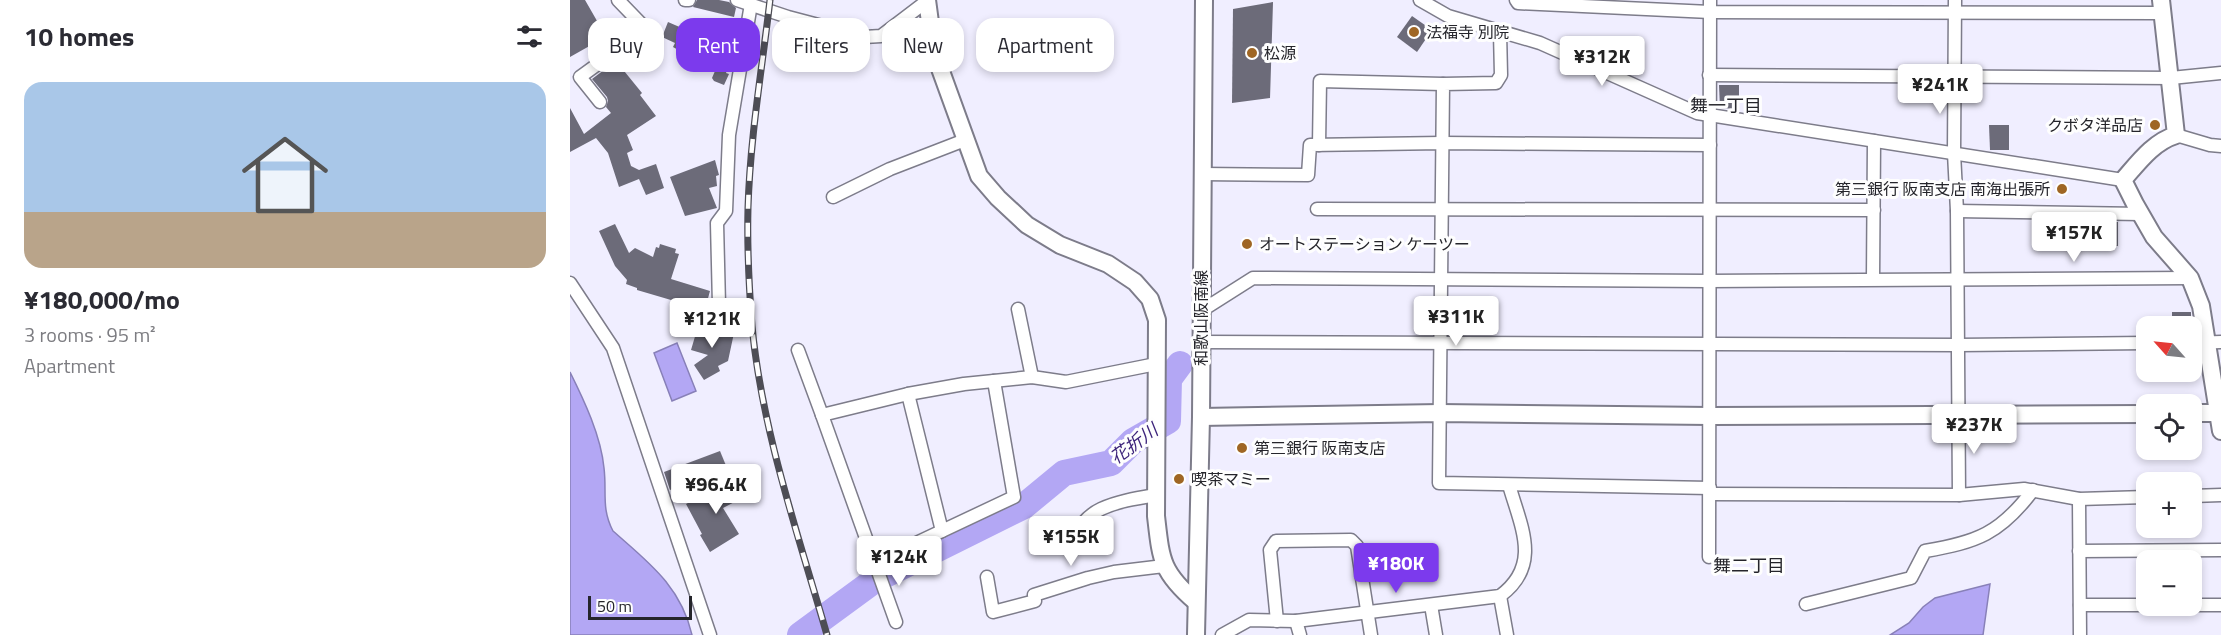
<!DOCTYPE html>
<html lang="en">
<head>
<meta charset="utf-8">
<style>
	:root { --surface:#fff; --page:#f2f2f3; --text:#2b2b33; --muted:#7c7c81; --accent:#7c3aed }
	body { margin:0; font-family:"Titillium Web","Noto Sans JP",sans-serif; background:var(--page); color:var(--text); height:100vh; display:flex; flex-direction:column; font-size:22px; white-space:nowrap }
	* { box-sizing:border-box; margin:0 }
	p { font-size:20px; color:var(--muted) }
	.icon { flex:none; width:33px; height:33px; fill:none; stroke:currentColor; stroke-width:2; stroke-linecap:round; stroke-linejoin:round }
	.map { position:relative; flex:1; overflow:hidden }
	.sheet { display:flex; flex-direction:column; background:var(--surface); width:570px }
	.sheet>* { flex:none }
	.guide { position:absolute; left:18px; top:18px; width:570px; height:54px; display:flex; gap:12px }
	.needle { width:39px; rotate:297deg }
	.fabs { position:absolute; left:1566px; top:316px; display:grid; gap:12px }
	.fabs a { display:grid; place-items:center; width:66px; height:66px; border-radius:12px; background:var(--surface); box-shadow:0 3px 9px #0003; font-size:30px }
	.scale { position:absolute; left:18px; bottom:15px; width:104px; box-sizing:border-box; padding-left:6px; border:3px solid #25252b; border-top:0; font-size:16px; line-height:21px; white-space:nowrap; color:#25252b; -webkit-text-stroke:4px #fefefe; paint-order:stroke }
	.price { position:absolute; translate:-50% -51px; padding:0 14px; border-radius:6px; background:#fff; color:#222; font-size:20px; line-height:39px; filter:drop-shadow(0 2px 3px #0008) }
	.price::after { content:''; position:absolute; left:50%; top:36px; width:18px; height:14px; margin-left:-9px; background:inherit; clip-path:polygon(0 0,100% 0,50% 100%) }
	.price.selected { background:var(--accent); color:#fff }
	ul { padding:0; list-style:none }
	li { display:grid; align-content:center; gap:12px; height:318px; padding:0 24px }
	li span { display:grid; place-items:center; height:186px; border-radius:18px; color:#555 }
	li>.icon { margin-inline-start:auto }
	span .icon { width:108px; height:108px; fill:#fffc; stroke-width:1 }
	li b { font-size:26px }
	h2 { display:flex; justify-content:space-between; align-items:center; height:72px; padding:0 24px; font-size:26px }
	.pill { padding:0 21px; border-radius:18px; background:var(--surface); box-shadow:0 3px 9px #0003; font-size:21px; line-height:54px }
	.pill.selected { background:var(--accent); color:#fff }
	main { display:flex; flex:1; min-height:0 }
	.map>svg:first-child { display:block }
	.water { fill:#b3a7f4; stroke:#8880b8; stroke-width:1.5 }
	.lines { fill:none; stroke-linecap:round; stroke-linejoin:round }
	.river { stroke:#b3a7f4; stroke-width:26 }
	.building { fill:#6c6b79 }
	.street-casing { stroke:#7d7c8a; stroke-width:15 }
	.secondary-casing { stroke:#7d7c8a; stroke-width:20 }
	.street { stroke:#fff; stroke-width:12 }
	.secondary { stroke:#fff; stroke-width:16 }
	.rail-casing { stroke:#4d4d55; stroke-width:7 }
	.rail { stroke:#fefefe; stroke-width:4.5; stroke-dasharray:14; stroke-linecap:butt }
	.poi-dot { fill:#9f6624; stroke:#fefefe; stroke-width:2 }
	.labels { text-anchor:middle; stroke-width:6; stroke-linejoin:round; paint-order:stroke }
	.poi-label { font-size:16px; fill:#25252b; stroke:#fefefe; text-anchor:start }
	.street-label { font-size:16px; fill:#25252b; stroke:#fefefe }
	.neighbourhood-label { font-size:18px; fill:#25252b; stroke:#fefefe }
	.water-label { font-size:18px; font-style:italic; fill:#3d247b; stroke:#fefefe }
</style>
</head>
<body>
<main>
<section class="sheet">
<h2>10 homes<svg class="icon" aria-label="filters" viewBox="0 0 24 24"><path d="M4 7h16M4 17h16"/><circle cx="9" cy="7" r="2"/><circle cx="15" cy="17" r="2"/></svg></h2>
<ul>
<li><span style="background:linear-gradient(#a9c7e8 70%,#b9a48a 0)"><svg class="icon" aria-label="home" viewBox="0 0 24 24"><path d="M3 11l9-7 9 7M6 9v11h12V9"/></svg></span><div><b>¥180,000/mo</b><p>3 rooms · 95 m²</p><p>Apartment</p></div></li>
</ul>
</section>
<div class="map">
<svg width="1651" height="635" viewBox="0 0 1651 635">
	<rect width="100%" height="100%" fill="#f0eeff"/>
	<g class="water">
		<path d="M107,343l19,48 -24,10 -18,-48z"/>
		<path d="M0,372c14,28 31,64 34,96 3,24 -3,40 9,63 35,31 68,55 79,104h-122z"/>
		<path d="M1420,584l-7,51h-93l19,-12 14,-16 12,-9z"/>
	</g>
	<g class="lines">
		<path class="river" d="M230,635l75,-55 149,-74 40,-33 47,-10 22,-22 35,-20 1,-42 11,-15"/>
	</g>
	<g class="building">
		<path d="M0,0h15l23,40 -13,7 -2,-3 -23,13z"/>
		<path d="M127,0h22l10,2 7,6 -2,9 -41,-10z"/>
		<path d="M703,2l-3,96 -38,5 1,-94z"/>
		<path d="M842,16l20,14 -15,22 -20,-15z"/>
		<path d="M98,22l30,13 2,-4 10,5 1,-2 16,8 -2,4 10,5 -9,22 3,1 -5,11 -10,-4 -2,-3 3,-7 -42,-24 2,-4 -13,-6z"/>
		<path d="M46,61l26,32 -2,2 16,21 -29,19 6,15 -6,3 4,13 8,4 17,-6 8,24 -18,7 -7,-16 -20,8 -11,-34 -12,-15 -26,14v-44l14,26 27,-21 -5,-6 2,-6 -1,-4 -15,-18z"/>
		<path d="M1149,85h20v24l-19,-1z"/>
		<path d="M1419,125h20v25h-19z"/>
		<path d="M145,160l4,15 -3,1 1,10 -8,2 8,20 -32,8 -15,-39z"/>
		<path d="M1528,222h20v24h-19z"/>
		<path d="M45,224l14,29 6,-5 18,9 3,-10 3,1 1,-4 16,5 -1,4 4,1 -8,25 39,12 -6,22 -17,-5 1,-3 -51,-15v-2l-11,-4 1,-4 -12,-14 -16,-35z"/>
		<rect x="1602" y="312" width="19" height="15"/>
		<path d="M129,323l35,10 -6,28 -10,5 2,5 -16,9 -10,-15 14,-10 -17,-5z"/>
		<path d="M150,451l7,17 -57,22 -6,-18z"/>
		<path d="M161,481l2,4 4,-2 7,14 -21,11 16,26 -29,18 -10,-17 2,-1 -16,-30z"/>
	</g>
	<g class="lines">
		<g class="street-casing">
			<g id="street">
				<path d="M115,0h4"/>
				<path d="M167,0l51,17 76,20 17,-1 46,-35"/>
				<path d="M850,0l28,16 92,27 157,70 426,67"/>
				<path d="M946,0l2,3 192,9 452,1"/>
				<path d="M1385,0l-1,153 3,58 2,284"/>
				<path d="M930,32l1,43 -5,8 -53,1 -4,399 271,5"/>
				<path d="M1139,75l462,3 50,-5"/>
				<path d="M30,102l-20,-25 66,-48 -28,-29"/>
				<path d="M1606,135l34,10 11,1"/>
				<path d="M749,145l1,-64 123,3"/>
				<path d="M632,174l106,1 2,-30 132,-2 268,2"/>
				<path d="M263,197l57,-28 75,-29"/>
				<path d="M747,209l557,1"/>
				<path d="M1387,211l184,3"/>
				<path d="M1303,279l1,-138"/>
				<path d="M0,283l43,65 97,287"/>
				<path d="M149,305l-2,-82 9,-12 3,-76 22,-131"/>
				<path d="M448,309l14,68"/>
				<path d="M631,311l52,-33 456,3 481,-3"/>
				<path d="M631,342l757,3 188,-2"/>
				<path d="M1622,343l29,-1"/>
				<path d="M228,350l24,65"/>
				<path d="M338,394l34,137"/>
				<path d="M1140,494l249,1 65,-6 55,10 67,-2"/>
				<path d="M1622,496l29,-1"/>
				<path d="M1509,499l1,136"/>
				<path d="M480,532c35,7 25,-11 51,-23 17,-8 37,-11 55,-14"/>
				<path d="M1509,551l142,-1"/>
				<path d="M1139,557l1,-557"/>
				<path d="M304,563l140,-66 -20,-116"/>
				<path d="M417,577l6,35 42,-11 -1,-6 54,-17 26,-6 50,-6"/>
				<path d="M930,596l7,39"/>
				<path d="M1236,604l105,-26 14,-27c52,-9 75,-17 108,-61"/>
				<path d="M861,605l5,30"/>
				<path d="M1510,605h66"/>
				<path d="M1622,605h29"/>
				<path d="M707,621l-7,-71 6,-9 75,-1 6,6 14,89"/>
				<path d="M726,621l4,14"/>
				<path d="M326,622l-74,-207 86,-21 56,-10 68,-7 34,5 90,-18"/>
				<path d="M652,635l27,-15 47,1 204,-25c42,-31 21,-69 9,-111"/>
			</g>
		</g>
		<g class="secondary-casing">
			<g id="secondary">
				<path d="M357,0l7,52 45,124 19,22 29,27 33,20 48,19 27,18 15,17 7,21 -1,196c5,44 5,56 40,86"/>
				<path d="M1591,0l15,135c-23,7 -38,28 -53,45l12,24 19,33 36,41 11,28 20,125"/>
				<path d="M1622,413h29"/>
				<path d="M631,417l239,-4 270,3 436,-2"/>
				<path d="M626,635l5,-218 3,-417"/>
			</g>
		</g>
		<use href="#street" class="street"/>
		<use href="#secondary" class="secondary"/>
		<g class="rail-casing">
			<path id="rail" d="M200,0c-8,69 -20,138 -22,208 -1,39 1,79 4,118 10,105 46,208 75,309"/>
		</g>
		<use href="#rail" class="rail"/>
	</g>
	<g class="poi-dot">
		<circle cx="844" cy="32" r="6"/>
		<circle cx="682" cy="53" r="6"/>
		<circle cx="1585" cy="125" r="6"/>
		<circle cx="1492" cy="189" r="6"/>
		<circle cx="677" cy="244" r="6"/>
		<circle cx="672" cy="448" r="6"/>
		<circle cx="609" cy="479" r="6"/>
	</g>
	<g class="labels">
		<g class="poi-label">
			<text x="856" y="38">法福寺 別院</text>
			<text x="694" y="59">松源</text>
			<text x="1573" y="131" text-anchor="end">クボタ洋品店</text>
			<text x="1480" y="195" text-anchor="end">第三銀行 阪南支店 南海出張所</text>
			<text x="689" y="250">オートステーション ケーツー</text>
			<text x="684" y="454">第三銀行 阪南支店</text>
			<text x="621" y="485">喫茶マミー</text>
		</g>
		<g class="street-label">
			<text transform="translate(631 318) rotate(-90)" y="6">和歌山阪南線</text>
		</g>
		<g class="neighbourhood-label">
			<text x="1156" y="112">舞一丁目</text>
			<text x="1179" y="572">舞二丁目</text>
		</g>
		<g class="water-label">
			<text transform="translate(564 444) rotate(-36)" y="6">花折川</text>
		</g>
	</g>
</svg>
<div class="fabs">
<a><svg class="needle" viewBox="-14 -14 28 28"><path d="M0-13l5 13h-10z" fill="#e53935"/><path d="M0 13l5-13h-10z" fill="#7c7c81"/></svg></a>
<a><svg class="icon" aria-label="locate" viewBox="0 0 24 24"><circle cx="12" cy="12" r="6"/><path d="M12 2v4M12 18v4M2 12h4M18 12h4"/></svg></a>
<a>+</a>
<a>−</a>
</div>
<div class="scale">50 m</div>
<b class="price" style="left:1032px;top:87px">¥312K</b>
<b class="price" style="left:1370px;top:115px">¥241K</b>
<b class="price" style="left:1504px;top:263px">¥157K</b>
<b class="price" style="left:886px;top:347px">¥311K</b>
<b class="price" style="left:142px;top:349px">¥121K</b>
<b class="price" style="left:1404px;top:455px">¥237K</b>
<b class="price" style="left:146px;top:515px">¥96.4K</b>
<b class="price" style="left:501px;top:567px">¥155K</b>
<b class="price" style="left:329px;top:587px">¥124K</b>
<b class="price selected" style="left:826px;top:594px">¥180K</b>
<div class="guide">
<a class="pill">Buy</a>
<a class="pill selected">Rent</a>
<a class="pill">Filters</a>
<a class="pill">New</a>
<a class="pill">Apartment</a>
</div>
</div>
</main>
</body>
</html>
